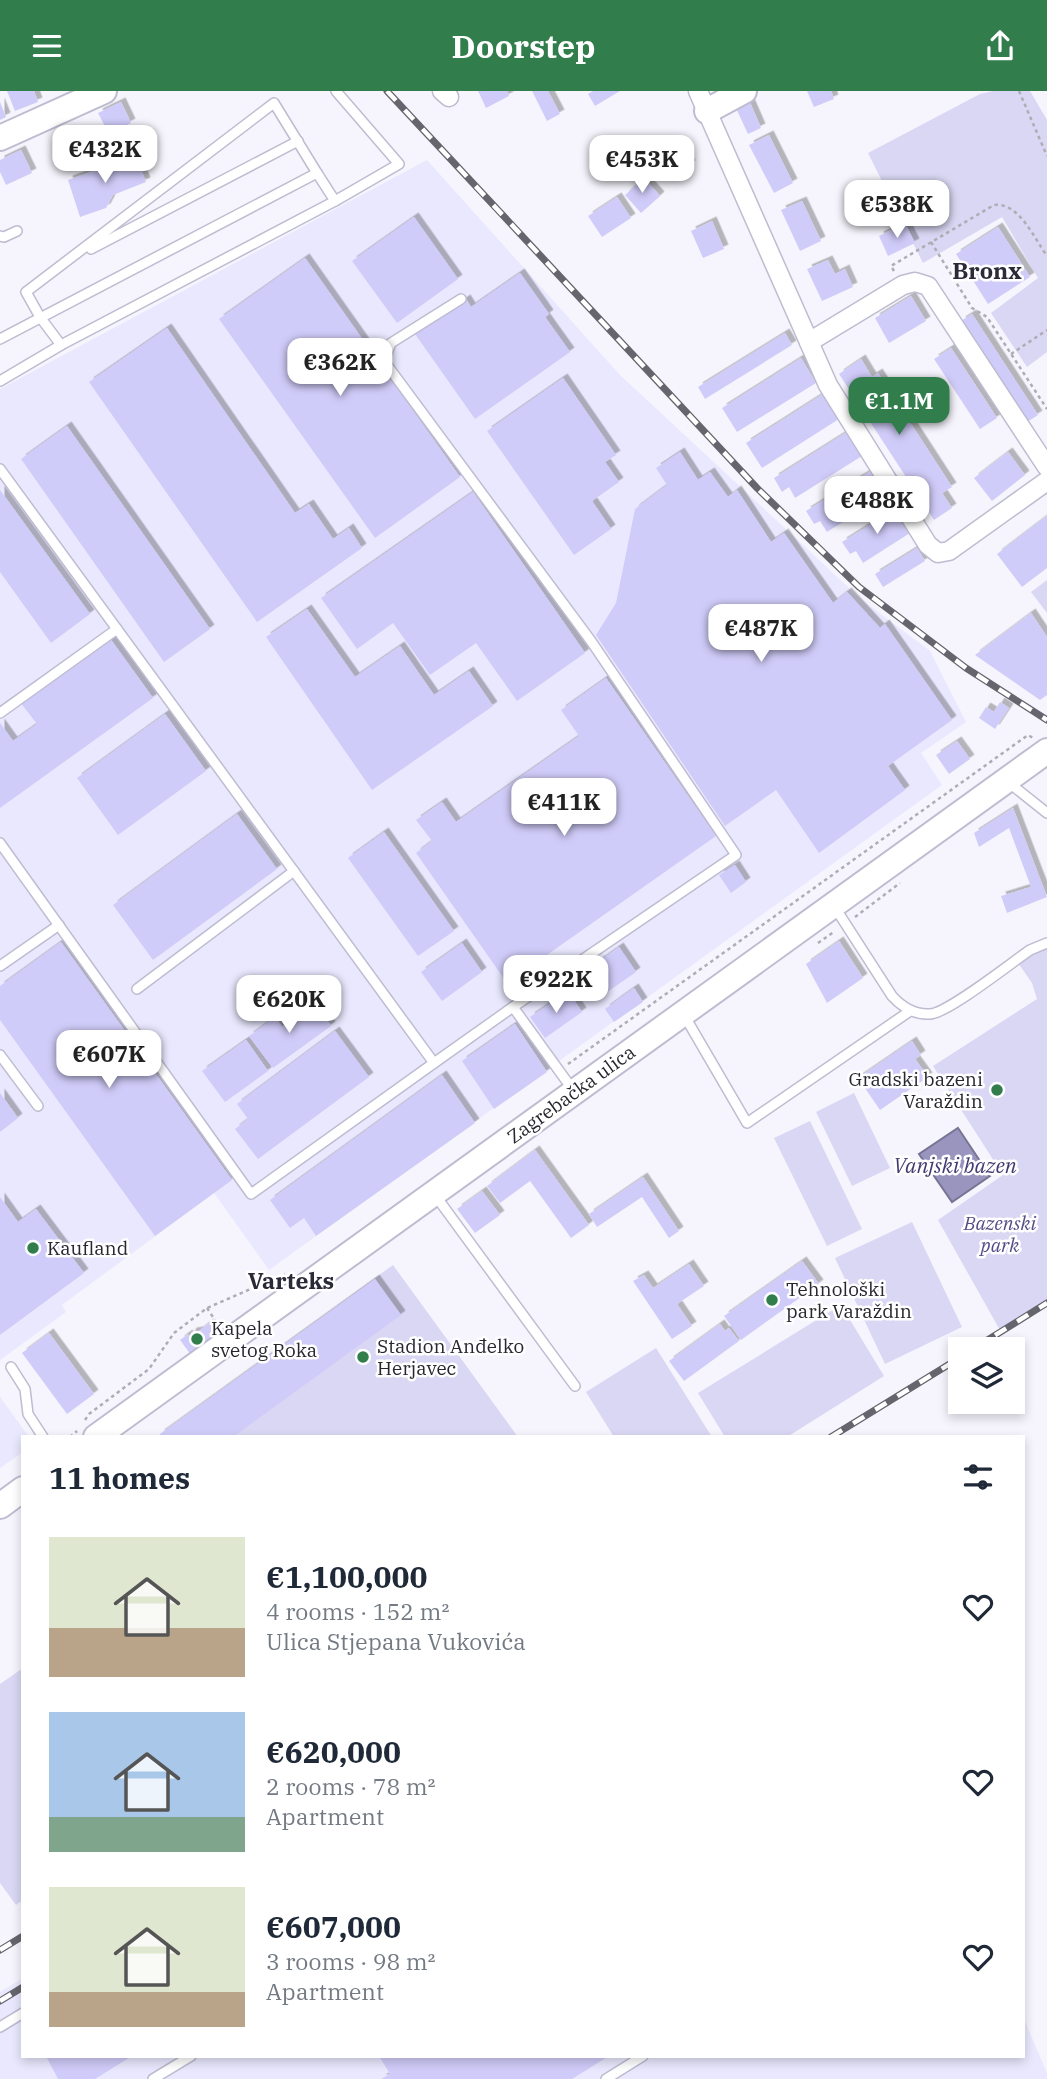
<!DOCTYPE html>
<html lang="en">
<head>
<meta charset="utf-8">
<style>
	:root { --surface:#fff; --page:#f2f2f3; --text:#1f2937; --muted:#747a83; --accent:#317d4c }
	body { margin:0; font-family:"IBM Plex Serif",serif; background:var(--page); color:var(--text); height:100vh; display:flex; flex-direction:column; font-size:26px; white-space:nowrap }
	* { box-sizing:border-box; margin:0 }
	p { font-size:23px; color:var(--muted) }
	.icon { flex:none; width:38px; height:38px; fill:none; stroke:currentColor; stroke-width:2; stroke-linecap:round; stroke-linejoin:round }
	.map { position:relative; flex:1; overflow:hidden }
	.panel { position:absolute; left:21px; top:1344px; width:1004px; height:623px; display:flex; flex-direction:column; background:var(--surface); border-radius:0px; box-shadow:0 4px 10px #0003 }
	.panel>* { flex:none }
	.buttons { position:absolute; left:948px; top:1246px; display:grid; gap:14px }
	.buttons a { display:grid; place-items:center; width:77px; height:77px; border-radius:0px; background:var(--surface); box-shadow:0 4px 10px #0003; font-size:35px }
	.price { position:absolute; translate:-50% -60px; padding:0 16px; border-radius:14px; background:#fff; color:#222; font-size:23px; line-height:46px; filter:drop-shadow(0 2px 4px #0008) }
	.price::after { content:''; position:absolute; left:50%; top:42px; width:21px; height:16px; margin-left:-10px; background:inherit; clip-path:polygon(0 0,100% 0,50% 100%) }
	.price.on { background:var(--accent); color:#fff }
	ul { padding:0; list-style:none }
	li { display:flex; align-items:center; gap:21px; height:175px; padding:0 28px }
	li span { display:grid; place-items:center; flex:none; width:196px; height:140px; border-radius:0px; color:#555 }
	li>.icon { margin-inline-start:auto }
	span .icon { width:84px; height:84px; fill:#fffc; stroke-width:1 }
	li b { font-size:30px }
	h2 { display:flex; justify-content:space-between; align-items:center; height:84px; padding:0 28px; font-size:30px }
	header { display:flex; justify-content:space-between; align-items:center; height:91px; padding:0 28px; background:var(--accent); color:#fff; font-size:32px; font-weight:800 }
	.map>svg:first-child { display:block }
	.built { fill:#e9e8fe }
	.green { fill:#d9d7f3 }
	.water { fill:#9995bf; stroke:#777494; stroke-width:2 }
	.building { fill:#d0ccf9; filter:url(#shadow) }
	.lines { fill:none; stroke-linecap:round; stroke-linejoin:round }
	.lane-casing { stroke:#bebcd0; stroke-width:12 }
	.street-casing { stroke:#bebcd0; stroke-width:21 }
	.secondary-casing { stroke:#bebcd0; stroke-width:28 }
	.path { stroke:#aeadb5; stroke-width:2.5; stroke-dasharray:3.5 3.5; stroke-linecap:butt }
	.lane { stroke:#fff; stroke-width:9 }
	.street { stroke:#fff; stroke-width:18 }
	.secondary { stroke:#fff; stroke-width:24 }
	.rail-casing { stroke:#66656d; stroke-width:7 }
	.rail { stroke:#fff; stroke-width:4.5; stroke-dasharray:13; stroke-linecap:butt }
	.poi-dot { fill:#317d4c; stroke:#fff; stroke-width:2.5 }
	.labels { text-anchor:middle; stroke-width:5; stroke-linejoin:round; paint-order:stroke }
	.poi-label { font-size:19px; fill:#28272f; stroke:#fff; text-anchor:start }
	.street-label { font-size:19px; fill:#28272f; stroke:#fff }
	.park-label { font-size:19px; font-style:italic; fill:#564d87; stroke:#fff }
	.water-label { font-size:21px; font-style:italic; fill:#433a71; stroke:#fff }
	.quarter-label { font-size:23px; font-weight:bold; fill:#2b2a39; stroke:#fff }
</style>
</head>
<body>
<header><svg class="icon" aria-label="menu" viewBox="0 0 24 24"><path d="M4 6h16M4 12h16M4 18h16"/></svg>Doorstep<svg class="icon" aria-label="share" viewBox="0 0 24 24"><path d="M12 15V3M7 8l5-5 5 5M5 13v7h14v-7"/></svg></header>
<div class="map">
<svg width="1047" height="1988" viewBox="0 0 1047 1988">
	<defs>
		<filter id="shadow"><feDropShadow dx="4.5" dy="-4.5" stdDeviation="0" flood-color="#0004"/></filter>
	</defs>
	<rect width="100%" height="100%" fill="#f6f5fd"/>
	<g class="built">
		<path d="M427,69l193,215 241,224 69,52 36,71 -45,31 21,32 -673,485 -55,-77 -152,112 4,7 -66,48v-971z"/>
		<path d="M0,1306l29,40h-6v15l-23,16z"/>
		<path d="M23,1887v78h1001v-37l23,54v6h-1047v-87z"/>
	</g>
	<g class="green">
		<path d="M993,0h37l17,29v232l-20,15 -36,-54 47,-35 -36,-61 -79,46 -55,-110 112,-59z"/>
		<path d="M1047,489v33l-16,-21z"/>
		<path d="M1047,852v360l-46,29 -63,-112 65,-45 -70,-109 104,-67 -5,-16 -16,-23z"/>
		<path d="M854,1002l36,75 -38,18 -36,-74z"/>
		<path d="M810,1030l52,108 -35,17 -53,-108z"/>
		<path d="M912,1131l50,105 -77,37 -50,-106z"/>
		<path d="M393,1174l125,172h-356l-2,-3z"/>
		<path d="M841,1214l43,71 -97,61h-62l-27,-44z"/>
		<path d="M656,1257l56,89h-98l-28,-45z"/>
		<path d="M23,1577v232l-7,5 -16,-22v-199z"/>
	</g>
	<path class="water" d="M958,1037l32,48 -38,26 -33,-48z"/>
	<g class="building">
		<path d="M7,0h27l4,11 -23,9z"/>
		<path d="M478,0h29l2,5 -23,12z"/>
		<path d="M532,0h16l12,23 -13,7z"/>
		<path d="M593,0h27l-25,15 -7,-12z"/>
		<path d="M807,0h24l3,8 -20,8z"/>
		<path d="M748,7l13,30 -13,6 -14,-30z"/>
		<path d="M0,11l6,15 -6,3z"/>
		<path d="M121,11l10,21 -22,11 -11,-21z"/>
		<path d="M769,44l24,48 -19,10 -25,-48z"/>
		<path d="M682,57l9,17 -27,14 -9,-17z"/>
		<path d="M21,59l11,23 -26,12 -6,-13v-12z"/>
		<path d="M136,65l10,26 -33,13 -7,13 -26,9 -12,-37z"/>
		<path d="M644,87l16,18 -19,17 -16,-18z"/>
		<path d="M617,106l14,21 -29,19 -14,-21z"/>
		<path d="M802,110l19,40 -21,10 -19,-41z"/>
		<path d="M414,126l44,62 -61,44 -45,-62z"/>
		<path d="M712,130l12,28 -21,9 -12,-27z"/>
		<path d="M905,132l10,20 -27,13 -9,-20z"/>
		<path d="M998,136l32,50 -42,27 -32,-50z"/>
		<path d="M305,167l155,219 -85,61 -156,-219z"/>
		<path d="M828,169l7,14 10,-5 8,18 -31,14 -15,-32z"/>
		<path d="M520,182l29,41 -4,3 25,35 -95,67 -60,-85 51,-35 5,8z"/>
		<path d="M911,205l15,25 -37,22 -14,-25z"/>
		<path d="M972,223l66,101 -11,7 -66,-101z"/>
		<path d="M167,237l128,185 14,-9 24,35 16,-11 13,20 -105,74 -168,-240z"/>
		<path d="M785,242l7,12 -87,54 -7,-12z"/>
		<path d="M951,257l46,70 -17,11 -46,-70z"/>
		<path d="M801,267l15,25 -79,49 -15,-24z"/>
		<path d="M861,268l11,18 6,-4 74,114 -10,6 10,15 -18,12 -95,-146z"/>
		<path d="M563,287l53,77 -11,7 14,20 -27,19 19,28 -37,26 -87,-124z"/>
		<path d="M823,303l16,25 -77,49 -16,-25z"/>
		<path d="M67,335l143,203 -46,33 -143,-203z"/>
		<path d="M847,341l15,24 -67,42 -6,-11 -7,5 -8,-14z"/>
		<path d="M680,361l18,28 12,-8 18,25 9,-7 34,52 13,-9 49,70 14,-11 33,36 5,-4 67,96 -64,46 17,24 -86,63 -43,-63 -51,36 -129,-191 20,-32 19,-94 32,-24 -11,-17z"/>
		<path d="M1008,361l17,23 -33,26 -18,-23z"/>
		<path d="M871,380l15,24 -59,37 -7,-11 -6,3 -8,-13z"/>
		<path d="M0,399l90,124 -39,29 -51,-71z"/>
		<path d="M473,401l112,161 -68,48 -41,-58 -46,32 -37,-52 -36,26 -36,-51z"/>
		<path d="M895,418l15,24 -47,30 -7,-12 -6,3 -8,-12z"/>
		<path d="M1047,425v52l-25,19 -25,-33z"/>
		<path d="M917,457l8,13 -42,26 -8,-13z"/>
		<path d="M307,518l48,68 45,-31 34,49 35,-24 24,35 -121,84 -106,-153z"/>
		<path d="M1031,522l16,24v58l-7,5 -65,-45z"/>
		<path d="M109,546l44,61 -153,110v-85l13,18 24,-17 -17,-22z"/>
		<path d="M606,587l110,158 -209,147 -91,-130 16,-12 -16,-21 26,-18 14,20 123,-86 -18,-26z"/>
		<path d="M1000,611l9,6 -14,21 -16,-11 7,-11 8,5z"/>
		<path d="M165,623l41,57 -88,64 -41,-57z"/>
		<path d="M957,650l13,18 -21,15 -13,-19z"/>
		<path d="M1013,717l34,89 -40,16 -6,-17 30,-9 -22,-59 -30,19 -5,-14z"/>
		<path d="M237,723l40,55 -124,91 -40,-55z"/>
		<path d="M384,741l70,99 -36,25 -70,-98z"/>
		<path d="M735,774l11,17 -15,11 -12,-18z"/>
		<path d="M839,850l24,37 -36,25 -21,-39z"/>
		<path d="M61,851l171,238 -77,56 -155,-216v-34z"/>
		<path d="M462,852l20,29 -40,29 -21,-29z"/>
		<path d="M619,856l17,25 -39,27 -16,-25z"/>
		<path d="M634,897l9,14 -29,20 -9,-13z"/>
		<path d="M568,900l14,21 -37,26 -15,-21z"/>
		<path d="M315,912l16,23 -58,42 -24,-32 26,-19 7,10z"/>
		<path d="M515,933l32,48 -53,37 -32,-48z"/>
		<path d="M335,940l34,46 -111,82 -23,-30 13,-10 -11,-15z"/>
		<path d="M246,949l22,31 -43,31 -23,-31z"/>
		<path d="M912,950l9,14 -6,4 13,18 -48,33 -22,-32z"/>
		<path d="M442,984l33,48 -159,113 -12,-18 -14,10 -20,-28z"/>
		<path d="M0,1002l18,25 -18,14z"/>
		<path d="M535,1059l54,75 -18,13 -41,-57 -30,22 -13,-17z"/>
		<path d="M643,1086l36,54 -10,7 -27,-41 -45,30 -8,-13z"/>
		<path d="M482,1100l18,24 -25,18 -18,-24z"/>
		<path d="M0,1106l18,25 18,-13 48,64 -84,62z"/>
		<path d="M802,1170l17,23 -78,56 -17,-24z"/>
		<path d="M689,1173l15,22 -27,18 15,22 -20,13 -39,-58 11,-6 9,13z"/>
		<path d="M375,1188l26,36 -168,122h-71l-2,-3z"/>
		<path d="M209,1232l9,12 -27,20 -11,-15 8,-6 2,3 2,-5 7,-1z"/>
		<path d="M720,1233l5,7 4,-3 10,13 -55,40 -15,-20z"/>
		<path d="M49,1242l45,61 -27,20 -45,-61z"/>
		<path d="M46,1965h86l-37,23h-37z"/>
		<path d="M379,1965h230l-37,23h-191l9,-5z"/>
	</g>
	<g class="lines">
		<g class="lane-casing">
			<g id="lane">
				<path d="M317,82l-43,-70 -248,189 14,25 21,28 274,-144"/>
				<path d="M0,145l4,1 13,-6"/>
				<path d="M91,158l207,-108"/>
				<path d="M461,208l-70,44 -7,18 207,280 145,214 -223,152 60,83"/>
				<path d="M0,248l317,-166 18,28 64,-37 -63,-73"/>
				<path d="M0,290l61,-36"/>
				<path d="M0,378l434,594 79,-56"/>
				<path d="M0,622l117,-84"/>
				<path d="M1008,691l39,31"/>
				<path d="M0,752l251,351 183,-131"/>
				<path d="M834,815l58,90c10,11 22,19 38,18 18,-1 81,-51 100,-64l17,-7"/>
				<path d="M0,875l59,-41"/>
				<path d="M137,898l157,-118"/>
				<path d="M684,924l63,108 163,-112"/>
				<path d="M0,964l38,51"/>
				<path d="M435,1104l140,191"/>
				<path d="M11,1276l14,22 3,25 15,23"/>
				<path d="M0,1936l23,-14"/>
				<path d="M153,1988l38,-23"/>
				<path d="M606,1988l37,-23"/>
			</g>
		</g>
		<g class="street-casing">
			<g id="street">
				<path d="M442,0l7,6"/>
				<path d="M698,0l130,294 100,160 10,8 11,-2 98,-70"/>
				<path d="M809,251l94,-57 12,-3 13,4 119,181"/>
			</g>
		</g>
		<g class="secondary-casing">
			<g id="secondary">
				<path d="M707,20l37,-20"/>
				<path d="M0,47l104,-47"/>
				<path d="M96,1346l951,-686"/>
				<path d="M0,1415l23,-17"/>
			</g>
		</g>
		<g class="path">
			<path d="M1019,0l28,65"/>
			<path d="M931,151l41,66 15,9 60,92"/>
			<path d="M894,180l-3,-5 103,-61c25,-3 40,33 53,51"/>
			<path d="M1011,263l36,-24"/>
			<path d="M855,826l45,-34"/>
			<path d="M818,852l17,-12"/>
			<path d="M568,973l460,-329 5,3"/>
			<path d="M207,1217l12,18"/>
			<path d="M85,1329l4,-6 60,-45 25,-36 33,-25 78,-34"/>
			<path d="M70,1346l7,-6"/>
		</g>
		<use href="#lane" class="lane"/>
		<use href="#street" class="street"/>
		<use href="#secondary" class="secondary"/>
		<g class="rail-casing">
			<g id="rail">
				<path d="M387,0l370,397 102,99 107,81 81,52"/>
				<path d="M973,1258l74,-46"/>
				<path d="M831,1346l130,-80"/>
				<path d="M0,1859l23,-14"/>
				<path d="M0,1910l23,-14"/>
			</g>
		</g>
		<use href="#rail" class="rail"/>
	</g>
	<g class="poi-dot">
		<circle cx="997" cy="999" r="7"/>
		<circle cx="33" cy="1157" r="7"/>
		<circle cx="772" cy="1209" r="7"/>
		<circle cx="197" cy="1248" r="7"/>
		<circle cx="363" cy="1266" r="7"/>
	</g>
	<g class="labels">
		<g class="poi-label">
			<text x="983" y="995" text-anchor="end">Gradski bazeni<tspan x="983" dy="22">Varaždin</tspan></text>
			<text x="47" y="1164">Kaufland</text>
			<text x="786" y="1205">Tehnološki<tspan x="786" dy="22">park Varaždin</tspan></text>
			<text x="211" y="1244">Kapela<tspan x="211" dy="22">svetog Roka</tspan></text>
			<text x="377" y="1262">Stadion Anđelko<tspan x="377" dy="22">Herjavec</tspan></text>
		</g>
		<g class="street-label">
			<text transform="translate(571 1003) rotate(-36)" y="7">Zagrebačka ulica</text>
		</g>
		<g class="park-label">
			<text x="1000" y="1139">Bazenski<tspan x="1000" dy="22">park</tspan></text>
		</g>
		<g class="water-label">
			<text x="955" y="1082">Vanjski bazen</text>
		</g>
		<g class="quarter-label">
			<text x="987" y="188">Bronx</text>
			<text x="291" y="1198">Varteks</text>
		</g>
	</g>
</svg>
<div class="buttons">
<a><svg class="icon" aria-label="layers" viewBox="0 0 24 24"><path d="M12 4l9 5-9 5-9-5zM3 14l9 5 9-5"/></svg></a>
</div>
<b class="price" style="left:105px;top:94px">€432K</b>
<b class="price" style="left:642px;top:104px">€453K</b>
<b class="price" style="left:897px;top:149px">€538K</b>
<b class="price" style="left:340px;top:307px">€362K</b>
<b class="price on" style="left:899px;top:346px">€1.1M</b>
<b class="price" style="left:877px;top:445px">€488K</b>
<b class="price" style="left:761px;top:573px">€487K</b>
<b class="price" style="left:564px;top:747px">€411K</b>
<b class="price" style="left:556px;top:924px">€922K</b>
<b class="price" style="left:289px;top:944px">€620K</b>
<b class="price" style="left:109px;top:999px">€607K</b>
<section class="panel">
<h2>11 homes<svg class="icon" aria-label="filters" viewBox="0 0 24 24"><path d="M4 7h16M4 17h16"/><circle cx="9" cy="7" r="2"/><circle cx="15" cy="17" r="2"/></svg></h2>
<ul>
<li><span style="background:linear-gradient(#dfe7d0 65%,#b9a48a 0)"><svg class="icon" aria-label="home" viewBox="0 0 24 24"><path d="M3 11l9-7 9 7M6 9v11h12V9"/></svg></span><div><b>€1,100,000</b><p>4 rooms · 152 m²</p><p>Ulica Stjepana Vukovića</p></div><svg class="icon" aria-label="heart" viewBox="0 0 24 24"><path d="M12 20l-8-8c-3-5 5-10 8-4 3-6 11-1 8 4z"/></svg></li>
<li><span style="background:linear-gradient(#a9c7e8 75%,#7fa58c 0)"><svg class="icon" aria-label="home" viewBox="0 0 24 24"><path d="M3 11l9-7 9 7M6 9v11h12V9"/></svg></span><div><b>€620,000</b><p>2 rooms · 78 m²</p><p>Apartment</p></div><svg class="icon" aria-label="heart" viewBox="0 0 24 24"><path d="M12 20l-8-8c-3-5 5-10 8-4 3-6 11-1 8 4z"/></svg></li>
<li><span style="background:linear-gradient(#dfe7d0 75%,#b9a48a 0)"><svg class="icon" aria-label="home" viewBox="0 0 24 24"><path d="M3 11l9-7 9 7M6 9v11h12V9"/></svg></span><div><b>€607,000</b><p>3 rooms · 98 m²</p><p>Apartment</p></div><svg class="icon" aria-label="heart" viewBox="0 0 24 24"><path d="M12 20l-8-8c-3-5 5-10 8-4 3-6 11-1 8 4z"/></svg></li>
</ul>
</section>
</div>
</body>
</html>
